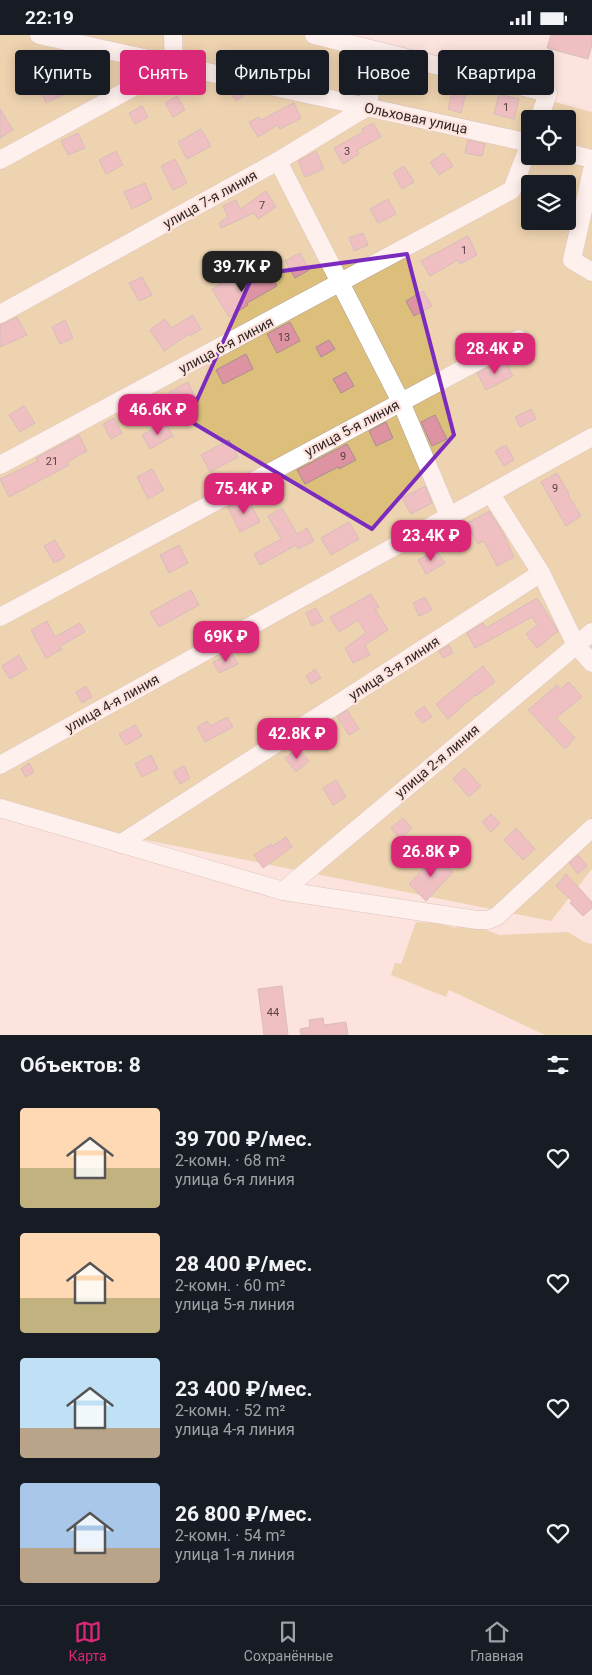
<!DOCTYPE html>
<html lang="ru">
<head>
<meta charset="utf-8">
<style>
	:root { --surface:#171b24; --page:#20242c; --text:#f1f3f6; --muted:#9ea1a6; --line:#363941; --accent:#db2777 }
	body { margin:0; font-family:Roboto,sans-serif; background:var(--page); color:var(--text); height:100vh; display:flex; flex-direction:column; font-size:19px; white-space:nowrap }
	* { box-sizing:border-box; margin:0 }
	p { font-size:16px; color:var(--muted) }
	.icon { flex:none; width:28px; height:28px; fill:none; stroke:currentColor; stroke-width:2; stroke-linecap:round; stroke-linejoin:round }
	.map { position:relative; height:1000px; overflow:hidden }
	.sheet { display:flex; flex-direction:column; background:var(--surface); flex:1 }
	.sheet>* { flex:none }
	.top-card { position:absolute; left:15px; top:15px; width:562px; height:45px; display:flex; gap:10px }
	.buttons { position:absolute; left:521px; top:75px; display:grid; gap:10px }
	.buttons a { display:grid; place-items:center; width:55px; height:55px; border-radius:5px; background:var(--surface); box-shadow:0 2px 12px #0003; font-size:25px }
	.price { position:absolute; translate:-50% -42px; padding:0 11px; border-radius:10px; background:var(--accent); color:#fff; font-size:16px; line-height:32px; filter:drop-shadow(0 1px 2px #0008) }
	.price::after { content:''; position:absolute; left:50%; top:30px; width:15px; height:11px; margin-left:-8px; background:inherit; clip-path:polygon(0 0,100% 0,50% 100%) }
	.price.selected { background:#222; color:#fff }
	ul { padding:0; list-style:none }
	li { display:flex; align-items:center; gap:15px; height:125px; padding:0 20px }
	li span { display:grid; place-items:center; flex:none; width:140px; height:100px; border-radius:5px; color:#555 }
	li>.icon { margin-inline-start:auto }
	span .icon { width:60px; height:60px; fill:#fffc; stroke-width:1 }
	li b { font-size:21px }
	h2 { display:flex; justify-content:space-between; align-items:center; height:60px; padding:0 20px; font-size:21px }
	.pill { padding:0 18px; border-radius:5px; background:var(--surface); box-shadow:0 2px 12px #0003; font-size:18px; line-height:45px }
	.pill.selected { background:var(--accent); color:#fff }
	.status { display:flex; justify-content:space-between; align-items:center; height:35px; padding:0 25px; background:var(--surface); direction:ltr }
	.status svg { height:14px; fill:currentColor }
	.tab-bar { display:flex; justify-content:space-around; align-items:center; height:70px; border-top:1px solid var(--line); background:var(--surface); font-size:14px; color:var(--muted) }
	.tab-bar a { display:grid; justify-items:center; gap:2px }
	.tab-bar .selected { color:var(--accent) }
	.map>svg:first-child { display:block }
	.green { fill:#dbbf7b; fill-rule:evenodd }
	.building { fill:#de93a3; stroke:#a78e93 }
	.lines { fill:none; stroke-linecap:round; stroke-linejoin:round }
	.minor-casing { stroke:#b69d98; stroke-width:19 }
	.minor { stroke:#fff; stroke-width:18 }
	.marked { fill:none; stroke:#7b2cbf; stroke-width:4; stroke-linejoin:round }
	.labels { text-anchor:middle; stroke-width:4.5; stroke-linejoin:round; paint-order:stroke }
	.number-label { font-size:11px; fill:#5c4144 }
	.street-label { font-size:14px; fill:#302624; stroke:#fde3dd }
</style>
</head>
<body>
<div class="status"><b>22:19</b><svg viewBox="0 0 49 12"><path d="M0 12V9h3v3zM5 12V6h3v6zM10 12V3h3v9zM15 12V0h3v12zM26 1h20v11H26zM47 4h2v5h-2z"/></svg></div>
<div class="map">
<svg width="592" height="1000" viewBox="0 0 592 1000">
	<rect width="100%" height="100%" fill="#fde3dd"/>
	<g class="green">
		<path d="M0,0h308l284,77v757l-41,52 -551,-110zM530,84h38v37h-38zM530,149h38v37h-38z"/>
		<path d="M416,887l21,1 19,5 2,-5 23,5 18,7 69,-3 16,10 8,2v91h-47l-96,-45 -3,7 -55,-22 4,-12 6,1z"/>
	</g>
	<g class="building">
		<path d="M551,0h41v10l-4,14 -41,-11z"/>
		<path d="M391,30l19,5 -3,14 -20,-5z"/>
		<path d="M57,42l8,17 -19,9 -8,-18z"/>
		<path d="M455,46l13,3 -7,29 -13,-4z"/>
		<path d="M233,54l8,1 4,5 -9,6 -7,-10z"/>
		<path d="M499,59l20,5 -5,20 -20,-5z"/>
		<path d="M177,61l8,14 -12,7 -8,-14z"/>
		<path d="M294,68l7,15 -21,11 -2,-4 -20,12 -9,-15 10,-5 2,3z"/>
		<path d="M142,71l6,11 -13,7 -6,-11z"/>
		<path d="M0,74l13,21 -13,8z"/>
		<path d="M373,88l8,14 -24,13 2,4 -16,10 -9,-16 29,-16 -1,-3z"/>
		<path d="M201,94l10,17 -24,13 -9,-17z"/>
		<path d="M78,98l7,15 -17,7 -7,-14z"/>
		<path d="M468,105l17,4 -3,12 -17,-3z"/>
		<path d="M116,116l7,14 -17,9 -7,-14z"/>
		<path d="M316,116l8,18 -19,8 -7,-16z"/>
		<path d="M444,118l9,13 -14,9 -9,-13z"/>
		<path d="M175,124l12,24 -14,7 -12,-24z"/>
		<path d="M404,131l10,16 -12,7 -9,-16z"/>
		<path d="M145,148l7,16 -20,10 -8,-17z"/>
		<path d="M266,156l10,16 -18,12 -4,-6 -33,15 -2,-5 9,-6 -5,-11 13,-6 4,9z"/>
		<path d="M388,164l8,15 -18,9 -8,-14z"/>
		<path d="M363,198l5,12 -14,6 -5,-13z"/>
		<path d="M468,201l9,19 -17,9 -2,-4 -28,16 -9,-15z"/>
		<path d="M300,218l9,17 -14,8 -10,-17z"/>
		<path d="M270,238l7,13 -30,17 1,2 -19,12 -17,-28 19,-12 8,14z"/>
		<path d="M142,242l10,18 -13,6 -10,-18z"/>
		<path d="M423,256l9,15 -18,10 -8,-15z"/>
		<path d="M193,280l8,14 -11,7 -1,-2 -25,17 -14,-21 15,-11 6,9z"/>
		<path d="M17,282l10,18 -27,12v-22z"/>
		<path d="M65,285l8,18 -13,6 -8,-17z"/>
		<path d="M290,287l10,19 -23,12 -10,-19z"/>
		<path d="M329,305l6,9 -14,8 -5,-10z"/>
		<path d="M246,319l7,15 -30,15 -7,-14z"/>
		<path d="M504,324l9,17 -27,14 -9,-17z"/>
		<path d="M346,337l8,14 -13,7 -8,-14z"/>
		<path d="M188,347l9,19 -19,9 -9,-18z"/>
		<path d="M24,371l11,17 -15,9 -11,-17z"/>
		<path d="M531,374l5,10 -16,8 -5,-10z"/>
		<path d="M435,380l12,24 -15,7 -11,-24z"/>
		<path d="M114,383l8,15 -11,6 -8,-15z"/>
		<path d="M165,387l8,14 -23,13 -8,-14z"/>
		<path d="M386,387l7,16 -17,8 -7,-15z"/>
		<path d="M79,400l8,16 -20,11 2,3 -60,32 -9,-18 38,-18 -2,-3z"/>
		<path d="M229,405l9,17 -28,15 -9,-17z"/>
		<path d="M347,409l9,16 -17,9 -1,-2 -33,17 -8,-14z"/>
		<path d="M506,410l8,15 -10,6 -9,-15z"/>
		<path d="M152,434l12,21 -16,9 -11,-22z"/>
		<path d="M557,438l12,21 -1,1 13,21 -15,10 -25,-44z"/>
		<path d="M425,451l7,17 -21,11 -9,-16z"/>
		<path d="M247,462l13,25 -20,10 -12,-25z"/>
		<path d="M282,473l15,26 10,-6 7,13 -16,8 -2,-4 -36,20 -6,-11 27,-15 -13,-23z"/>
		<path d="M489,476l13,20 12,26 -17,9 -13,-25 -6,3 -12,-20z"/>
		<path d="M349,487l10,17 -28,16 -10,-17z"/>
		<path d="M55,505l10,17 -11,6 -10,-17z"/>
		<path d="M179,510l9,18 -19,10 -9,-18z"/>
		<path d="M436,515l9,13 -19,11 -8,-14z"/>
		<path d="M191,555l8,15 -40,22 -9,-15z"/>
		<path d="M371,559l8,13 -4,2 13,21 -23,15 5,10 -17,8 -8,-15 21,-15 -8,-13 -19,12 -9,-15z"/>
		<path d="M425,562l7,13 -13,6 -6,-13z"/>
		<path d="M537,563l21,33 -21,17 -11,-14 11,-9 -5,-8 -57,31 -8,-15 16,-10 3,5z"/>
		<path d="M316,573l7,13 -11,5 -6,-13z"/>
		<path d="M47,586l8,16 25,-14 5,9 -25,14 2,3 -16,9 -15,-28z"/>
		<path d="M449,610l4,8 -10,5 -4,-7z"/>
		<path d="M232,618l6,11 -19,9 -6,-11z"/>
		<path d="M19,620l8,14 -17,10 -8,-13z"/>
		<path d="M483,631l12,16 -19,14 -1,-1 -27,24 -12,-15z"/>
		<path d="M315,634l6,9 -10,6 -5,-8z"/>
		<path d="M569,647l13,15 -26,21 19,20 -10,11 -37,-39 29,-25 3,4z"/>
		<path d="M86,651l6,11 -10,6 -6,-11z"/>
		<path d="M424,671l8,11 -10,6 -7,-10z"/>
		<path d="M347,675l12,19 -10,6 -12,-18z"/>
		<path d="M227,682l6,10 -28,15 -8,-15 10,-6 3,5z"/>
		<path d="M135,690l7,11 -16,9 -7,-11z"/>
		<path d="M298,713l11,13 -13,11 -11,-14z"/>
		<path d="M151,720l7,14 -16,8 -7,-13z"/>
		<path d="M29,728l5,9 -8,5 -5,-8z"/>
		<path d="M184,731l6,12 -10,6 -7,-12z"/>
		<path d="M464,733l17,18 -12,11 -16,-18z"/>
		<path d="M336,745l10,17 -13,8 -10,-17z"/>
		<path d="M491,779l9,9 -9,9 -9,-10z"/>
		<path d="M403,783l9,10 -12,11 -9,-11z"/>
		<path d="M516,793l19,21 -12,11 -19,-20z"/>
		<path d="M286,802l6,10 -29,21 -9,-13 17,-11 2,2z"/>
		<path d="M436,820l17,17 -27,29 -17,-17z"/>
		<path d="M578,820l9,11 -9,8 -9,-11z"/>
		<path d="M566,839l26,28v6l-9,8 -13,-13 2,-2 -16,-15z"/>
		<path d="M282,951l6,49h-24l-6,-46z"/>
		<path d="M323,983l1,7 22,-3 2,13h-47l-1,-6 10,-2 -1,-7z"/>
	</g>
	<g class="lines">
		<g class="minor-casing">
			<g id="minor">
				<path d="M39,0l491,108"/>
				<path d="M314,0l234,58 -9,26"/>
				<path d="M568,118l24,6"/>
				<path d="M0,125l174,-95 -1,-30"/>
				<path d="M278,126l123,241 48,114"/>
				<path d="M592,135l-20,90 20,12"/>
				<path d="M0,279l278,-153 89,-54 12,-56"/>
				<path d="M0,430l512,-275 18,-47"/>
				<path d="M491,459l50,79 35,72 16,18"/>
				<path d="M0,582l519,-278"/>
				<path d="M0,730l592,-328"/>
				<path d="M0,773l283,83 194,29h11l9,-4 95,-88"/>
				<path d="M120,809l421,-271"/>
				<path d="M283,856l309,-259"/>
			</g>
		</g>
		<use href="#minor" class="minor"/>
	</g>
	<path d="M0 0H592V1000H0ZM407,219l47,181 -82,94 -184,-109 65,-145z" fill="#fde3dd" fill-opacity=".55" fill-rule="evenodd"/>
	<path class="marked" d="M407,219l47,181 -82,94 -184,-109 65,-145z"/>
	<g class="labels">
		<g class="number-label">
			<text x="506" y="76">1</text>
			<text x="347" y="120">3</text>
			<text x="262" y="174">7</text>
			<text x="464" y="219">1</text>
			<text x="284" y="306">13</text>
			<text x="343" y="425">9</text>
			<text x="52" y="430">21</text>
			<text x="555" y="457">9</text>
			<text x="273" y="981">44</text>
		</g>
		<g class="street-label">
			<text transform="translate(416 83) rotate(12)" y="5">Ольховая улица</text>
			<text transform="translate(210 164) rotate(-29)" y="5">улица 7-я линия</text>
			<text transform="translate(226 310) rotate(-28)" y="5">улица 6-я линия</text>
			<text transform="translate(352 393) rotate(-28)" y="5">улица 5-я линия</text>
			<text transform="translate(394 633) rotate(-33)" y="5">улица 3-я линия</text>
			<text transform="translate(112 668) rotate(-29)" y="5">улица 4-я линия</text>
			<text transform="translate(437 726) rotate(-40)" y="5">улица 2-я линия</text>
		</g>
	</g>
</svg>
<div class="buttons">
<a><svg class="icon" aria-label="locate" viewBox="0 0 24 24"><circle cx="12" cy="12" r="6"/><path d="M12 2v4M12 18v4M2 12h4M18 12h4"/></svg></a>
<a><svg class="icon" aria-label="layers" viewBox="0 0 24 24"><path d="M12 4l9 5-9 5-9-5zM3 14l9 5 9-5"/></svg></a>
</div>
<b class="price selected" style="left:242px;top:258px">39.7K ₽</b>
<b class="price" style="left:495px;top:340px">28.4K ₽</b>
<b class="price" style="left:158px;top:401px">46.6K ₽</b>
<b class="price" style="left:244px;top:480px">75.4K ₽</b>
<b class="price" style="left:431px;top:527px">23.4K ₽</b>
<b class="price" style="left:226px;top:628px">69K ₽</b>
<b class="price" style="left:297px;top:725px">42.8K ₽</b>
<b class="price" style="left:431px;top:843px">26.8K ₽</b>
<div class="top-card">
<a class="pill">Купить</a>
<a class="pill selected">Снять</a>
<a class="pill">Фильтры</a>
<a class="pill">Новое</a>
<a class="pill">Квартира</a>
</div>
</div>
<section class="sheet">
<h2>Объектов: 8<svg class="icon" aria-label="filters" viewBox="0 0 24 24"><path d="M4 7h16M4 17h16"/><circle cx="9" cy="7" r="2"/><circle cx="15" cy="17" r="2"/></svg></h2>
<ul>
<li><span style="background:linear-gradient(#ffd9b3 60%,#c2b280 0)"><svg class="icon" aria-label="home" viewBox="0 0 24 24"><path d="M3 11l9-7 9 7M6 9v11h12V9"/></svg></span><div><b>39 700 ₽/мес.</b><p>2-комн. · 68 m²</p><p>улица 6-я линия</p></div><svg class="icon" aria-label="heart" viewBox="0 0 24 24"><path d="M12 20l-8-8c-3-5 5-10 8-4 3-6 11-1 8 4z"/></svg></li>
<li><span style="background:linear-gradient(#ffd9b3 65%,#c2b280 0)"><svg class="icon" aria-label="home" viewBox="0 0 24 24"><path d="M3 11l9-7 9 7M6 9v11h12V9"/></svg></span><div><b>28 400 ₽/мес.</b><p>2-комн. · 60 m²</p><p>улица 5-я линия</p></div><svg class="icon" aria-label="heart" viewBox="0 0 24 24"><path d="M12 20l-8-8c-3-5 5-10 8-4 3-6 11-1 8 4z"/></svg></li>
<li><span style="background:linear-gradient(#bfe0f5 70%,#b9a48a 0)"><svg class="icon" aria-label="home" viewBox="0 0 24 24"><path d="M3 11l9-7 9 7M6 9v11h12V9"/></svg></span><div><b>23 400 ₽/мес.</b><p>2-комн. · 52 m²</p><p>улица 4-я линия</p></div><svg class="icon" aria-label="heart" viewBox="0 0 24 24"><path d="M12 20l-8-8c-3-5 5-10 8-4 3-6 11-1 8 4z"/></svg></li>
<li><span style="background:linear-gradient(#a9c7e8 65%,#b9a48a 0)"><svg class="icon" aria-label="home" viewBox="0 0 24 24"><path d="M3 11l9-7 9 7M6 9v11h12V9"/></svg></span><div><b>26 800 ₽/мес.</b><p>2-комн. · 54 m²</p><p>улица 1-я линия</p></div><svg class="icon" aria-label="heart" viewBox="0 0 24 24"><path d="M12 20l-8-8c-3-5 5-10 8-4 3-6 11-1 8 4z"/></svg></li>
</ul>
</section>
<nav class="tab-bar">
<a class="selected"><svg class="icon" aria-label="map" viewBox="0 0 24 24"><path d="M3 6l6-2 6 2 6-2v14l-6 2-6-2-6 2zM9 4v14M15 6v14"/></svg>Карта</a>
<a><svg class="icon" aria-label="saved" viewBox="0 0 24 24"><path d="M7 4h10v16l-5-4-5 4z"/></svg>Сохранённые</a>
<a><svg class="icon" aria-label="home" viewBox="0 0 24 24"><path d="M3 11l9-7 9 7M6 9v11h12V9"/></svg>Главная</a>
</nav>
</body>
</html>
